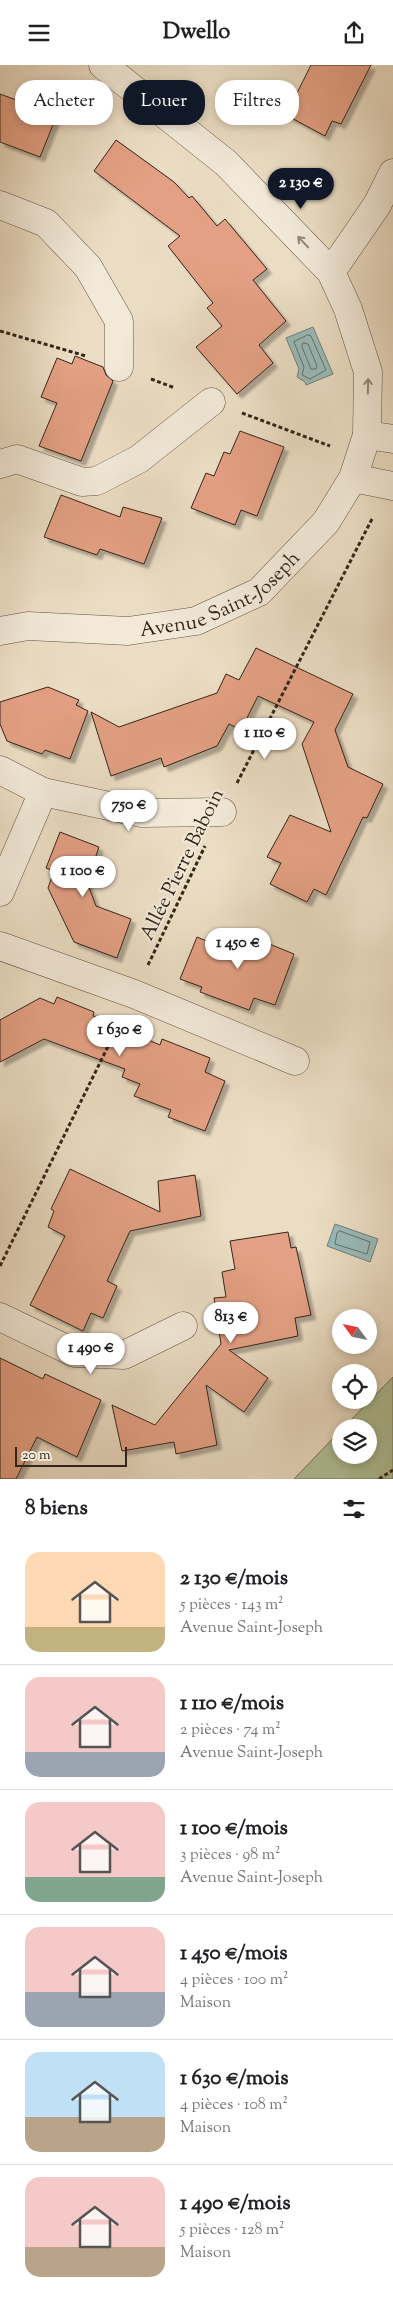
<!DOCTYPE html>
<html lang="fr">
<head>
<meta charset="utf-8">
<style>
	:root { --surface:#fff; --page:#f2f2f2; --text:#202124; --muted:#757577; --line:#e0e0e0; --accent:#111827 }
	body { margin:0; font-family:"Sorts Mill Goudy",serif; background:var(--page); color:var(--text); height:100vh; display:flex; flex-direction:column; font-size:19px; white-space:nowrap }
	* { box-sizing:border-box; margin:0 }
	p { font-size:16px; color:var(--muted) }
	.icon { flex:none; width:28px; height:28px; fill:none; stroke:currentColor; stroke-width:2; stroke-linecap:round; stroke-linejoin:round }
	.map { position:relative; height:1414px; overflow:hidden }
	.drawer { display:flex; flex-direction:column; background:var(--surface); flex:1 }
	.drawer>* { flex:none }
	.guide { position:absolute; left:15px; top:15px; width:364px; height:45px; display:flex; gap:10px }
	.needle { width:32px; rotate:303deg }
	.fabs { position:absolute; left:332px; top:1244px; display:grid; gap:10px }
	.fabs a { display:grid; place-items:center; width:45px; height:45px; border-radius:50%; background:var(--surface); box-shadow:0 2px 8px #0003; font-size:25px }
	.scale { position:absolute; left:15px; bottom:12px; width:112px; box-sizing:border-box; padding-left:5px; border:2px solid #34251a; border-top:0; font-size:14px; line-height:18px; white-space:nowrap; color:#34251a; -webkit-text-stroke:4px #f2e9d9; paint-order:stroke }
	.price { position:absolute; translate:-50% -42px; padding:0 11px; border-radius:18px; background:#fff; color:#222; font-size:16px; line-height:32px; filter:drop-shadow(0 1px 2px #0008) }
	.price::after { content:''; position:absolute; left:50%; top:30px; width:15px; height:11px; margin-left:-8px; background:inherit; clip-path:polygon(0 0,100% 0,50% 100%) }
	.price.selected { background:var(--accent); color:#fff }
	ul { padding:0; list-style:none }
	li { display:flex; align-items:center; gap:15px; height:125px; padding:0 25px }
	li+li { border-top:1px solid var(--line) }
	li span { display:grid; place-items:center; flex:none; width:140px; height:100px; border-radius:15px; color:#555 }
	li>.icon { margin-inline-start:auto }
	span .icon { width:60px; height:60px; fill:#fffc; stroke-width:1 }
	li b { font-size:21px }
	h2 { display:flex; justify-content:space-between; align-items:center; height:60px; padding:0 25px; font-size:21px }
	.pill { padding:0 18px; border-radius:20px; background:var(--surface); box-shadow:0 2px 8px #0003; font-size:18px; line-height:45px }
	.pill.selected { background:var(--accent); color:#fff }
	header { display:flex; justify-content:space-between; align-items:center; height:65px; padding:0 25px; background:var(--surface); font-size:22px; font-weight:700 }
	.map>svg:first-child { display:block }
	.green { fill:#b1c299; stroke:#72745a }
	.water { fill:#99bbba; stroke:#717f7a }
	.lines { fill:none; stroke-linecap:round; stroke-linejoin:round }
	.shore { stroke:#66706a; stroke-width:1 }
	.building { fill:#e4a084; stroke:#34251a; filter:url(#shadow) }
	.minor-casing { stroke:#625344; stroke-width:29 }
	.path { stroke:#34251a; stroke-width:3; stroke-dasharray:4 2.5; stroke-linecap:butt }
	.minor { stroke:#f2e9d9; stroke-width:28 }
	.oneway { stroke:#93877a }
	.labels { text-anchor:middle; stroke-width:4; stroke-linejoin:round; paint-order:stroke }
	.street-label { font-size:20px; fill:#34251a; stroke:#f2e9d9 }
</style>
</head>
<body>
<header><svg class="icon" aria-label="menu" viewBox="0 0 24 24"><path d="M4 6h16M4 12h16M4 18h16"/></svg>Dwello<svg class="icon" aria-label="share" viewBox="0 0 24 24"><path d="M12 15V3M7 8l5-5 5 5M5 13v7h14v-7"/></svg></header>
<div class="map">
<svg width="393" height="1414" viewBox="0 0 393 1414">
	<defs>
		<filter id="shadow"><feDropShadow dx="4.5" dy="4.5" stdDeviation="1" flood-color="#0004"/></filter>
	</defs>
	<rect width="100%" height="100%" fill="#ebddc4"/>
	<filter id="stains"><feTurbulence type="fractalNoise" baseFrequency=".004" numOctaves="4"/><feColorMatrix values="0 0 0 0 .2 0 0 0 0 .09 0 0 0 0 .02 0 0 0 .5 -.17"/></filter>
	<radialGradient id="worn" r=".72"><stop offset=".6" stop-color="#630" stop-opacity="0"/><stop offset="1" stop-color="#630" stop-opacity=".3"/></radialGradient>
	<path class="green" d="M393,1312v102h-99l47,-49v25h28v-28h-25z"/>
	<g class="water">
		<path d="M313,262l20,47 -27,11 -1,-3 -8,-5 2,-8 -13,-31z"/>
		<path d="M335,1159l43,15 -8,23 -43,-16z"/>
	</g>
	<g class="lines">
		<g class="shore">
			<path d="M308,270l3,1 15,34 -16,9 -8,-4 2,-8 -10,-25z"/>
			<path d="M303,278l5,1 9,22 -1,3h-5l-9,-22z"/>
			<path d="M340,1166l30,11 -3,12 -32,-10 2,-11z"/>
		</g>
	</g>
	<g class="building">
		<path d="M311,0h60l-30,59 -9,-3 -7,15 -39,-21z"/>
		<path d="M0,29l57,21 -17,42 -40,-15z"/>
		<path d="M116,75l58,42 15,16 3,-2 25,30 8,-7 42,50 -14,11 33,41 -27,24 14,18 -36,31 -41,-47 26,-21 -15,-18 6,-5 -45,-57 12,-10 -86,-65z"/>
		<path d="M75,291l28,11 3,8 7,6 -32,80 -42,-15 18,-43 -16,-6 16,-39 15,6z"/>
		<path d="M240,366l44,16 -27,69 -16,-6 -6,15 -44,-17 15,-35 8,3 10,-24 6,2z"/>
		<path d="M61,430l59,22 3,-10 39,11 -18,46 -44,-15 -3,6 -53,-18z"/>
		<path d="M256,583l97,46 -18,36 13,37 35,17 -16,34 -4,-1 -37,78 -12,-6 -7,13 -37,-18 11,-21 -14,-6 23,-42 41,17 -29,-88 12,-22 -56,-26 -17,34 -12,-6 -12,22 -53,21 -3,-9 -50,18 -20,-64 28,15 98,-34 9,-19 13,6z"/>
		<path d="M48,622l31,13 -3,5 12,6 -18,48 -25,-9 -3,4 -35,-13 -7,-17v-22z"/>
		<path d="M60,767l39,15 -12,35 9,24 35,13 -14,39 -43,-16 -26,-54 6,-17 -8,-3z"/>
		<path d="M221,869l34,11 2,-6 37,15 -19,51 -21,-7 -5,12 -49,-18 2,-5 -22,-8 17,-42 19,8z"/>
		<path d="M57,932l37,15 -1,4 67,29 2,-6 48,19 -5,14 20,9 -20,50 -37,-14 3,-7 -37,-14 6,-12 -18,-7 3,-8 -81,-30 -44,23v-42l40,-22 14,6z"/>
		<path d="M70,1104l90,43 -2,-31 37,-6 6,41 -71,15 -23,50 10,5 -14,32 -12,-5 -8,18 -53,-26 35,-69 -17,-9 6,-16 -3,-2z"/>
		<path d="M288,1167l3,16 5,-1 15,68 -16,3 3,18 -69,14 39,28 -24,34 -38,-27 11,60 -41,9 -2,-12 -52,9 -10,-46 43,20 66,-81 -7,-46 12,-1 -4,-25 13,-3 -5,-28z"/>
		<path d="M0,1293l43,21 2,-5 56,26 -24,57 -40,-20 -21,42h-16z"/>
	</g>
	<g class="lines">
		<g class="minor-casing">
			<g id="minor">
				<path d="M0,140l46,18 42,44 31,54v46"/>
				<path d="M331,207l46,-67 16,-32"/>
				<path d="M367,370l26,4"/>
				<path d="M0,399l17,-5 65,23 15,-1 42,-22 72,-57"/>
				<path d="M353,413l40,8"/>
				<path id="s1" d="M0,566l28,-5 100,5 68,-10 63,-29 67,-70 27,-44 14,-43 1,-63 -20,-63 -17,-37 -105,-109 -123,-98"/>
				<path d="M0,705l43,22 -43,100"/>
				<path d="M43,727l99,21 80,-1"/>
				<path d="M0,881l134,48 161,67"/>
				<path d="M0,1252l75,36 49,2 59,-29"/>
			</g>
		</g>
		<g class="path">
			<path d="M0,266l86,25"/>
			<path d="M151,314l24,9"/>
			<path d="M242,348l88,33"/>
			<path d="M237,718l136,-266"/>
			<path d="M148,900l57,-119"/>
			<path d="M0,1201l119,-242"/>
			<path d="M379,1414l14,-9"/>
		</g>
		<use href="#minor" class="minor"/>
	</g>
	<defs><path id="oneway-shaft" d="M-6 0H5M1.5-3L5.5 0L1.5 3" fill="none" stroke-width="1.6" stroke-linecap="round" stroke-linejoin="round" transform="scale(1.25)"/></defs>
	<g class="oneway">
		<use href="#oneway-shaft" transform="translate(303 177) rotate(-134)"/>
		<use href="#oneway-shaft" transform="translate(368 321) rotate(-89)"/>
	</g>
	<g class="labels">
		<g class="street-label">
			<text dy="7" stroke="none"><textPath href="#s1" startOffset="230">Avenue Saint-Joseph</textPath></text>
			<text transform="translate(181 799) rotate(-64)" y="7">Allée Pierre Baboin</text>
		</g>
	</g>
	<rect width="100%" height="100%" filter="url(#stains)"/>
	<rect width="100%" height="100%" fill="url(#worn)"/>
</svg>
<div class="fabs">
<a><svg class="needle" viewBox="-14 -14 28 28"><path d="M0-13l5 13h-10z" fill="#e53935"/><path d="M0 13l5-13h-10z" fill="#757577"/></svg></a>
<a><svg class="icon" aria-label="locate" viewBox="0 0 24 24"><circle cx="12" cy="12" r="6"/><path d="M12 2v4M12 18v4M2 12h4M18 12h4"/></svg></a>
<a><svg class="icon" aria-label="layers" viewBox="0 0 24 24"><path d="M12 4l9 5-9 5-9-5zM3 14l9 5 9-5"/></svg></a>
</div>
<div class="scale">20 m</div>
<b class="price selected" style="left:301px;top:145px">2 130 €</b>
<b class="price" style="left:265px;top:695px">1 110 €</b>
<b class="price" style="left:129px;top:767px">750 €</b>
<b class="price" style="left:83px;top:833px">1 100 €</b>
<b class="price" style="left:238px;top:905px">1 450 €</b>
<b class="price" style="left:120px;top:992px">1 630 €</b>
<b class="price" style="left:231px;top:1279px">813 €</b>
<b class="price" style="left:91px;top:1310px">1 490 €</b>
<div class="guide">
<a class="pill">Acheter</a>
<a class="pill selected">Louer</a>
<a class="pill">Filtres</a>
</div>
</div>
<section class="drawer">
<h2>8 biens<svg class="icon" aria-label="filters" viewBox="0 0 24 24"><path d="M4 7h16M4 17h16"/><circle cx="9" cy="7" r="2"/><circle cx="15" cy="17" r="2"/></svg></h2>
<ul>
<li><span style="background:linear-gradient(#ffd9b3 75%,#c2b280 0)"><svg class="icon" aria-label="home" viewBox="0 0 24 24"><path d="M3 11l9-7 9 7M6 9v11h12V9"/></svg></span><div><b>2 130 €/mois</b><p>5 pièces · 143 m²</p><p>Avenue Saint-Joseph</p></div></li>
<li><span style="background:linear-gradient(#f6c9c9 75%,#9aa5b1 0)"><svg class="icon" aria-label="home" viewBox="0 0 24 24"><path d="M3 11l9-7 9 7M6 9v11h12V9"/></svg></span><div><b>1 110 €/mois</b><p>2 pièces · 74 m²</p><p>Avenue Saint-Joseph</p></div></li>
<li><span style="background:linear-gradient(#f6c9c9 75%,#7fa58c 0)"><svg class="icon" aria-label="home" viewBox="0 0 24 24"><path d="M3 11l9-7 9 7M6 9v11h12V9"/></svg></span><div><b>1 100 €/mois</b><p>3 pièces · 98 m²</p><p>Avenue Saint-Joseph</p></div></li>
<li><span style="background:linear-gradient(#f6c9c9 65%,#9aa5b1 0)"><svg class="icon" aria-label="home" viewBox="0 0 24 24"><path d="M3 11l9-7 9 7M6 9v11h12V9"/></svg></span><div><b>1 450 €/mois</b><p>4 pièces · 100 m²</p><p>Maison</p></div></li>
<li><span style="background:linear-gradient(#bfe0f5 65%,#b9a48a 0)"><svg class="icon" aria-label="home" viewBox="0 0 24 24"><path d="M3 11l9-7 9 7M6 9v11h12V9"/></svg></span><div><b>1 630 €/mois</b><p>4 pièces · 108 m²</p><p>Maison</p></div></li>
<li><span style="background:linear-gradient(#f6c9c9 70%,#b9a48a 0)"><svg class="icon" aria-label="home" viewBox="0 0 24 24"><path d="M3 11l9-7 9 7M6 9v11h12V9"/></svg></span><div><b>1 490 €/mois</b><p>5 pièces · 128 m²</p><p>Maison</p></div></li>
</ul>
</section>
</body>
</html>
